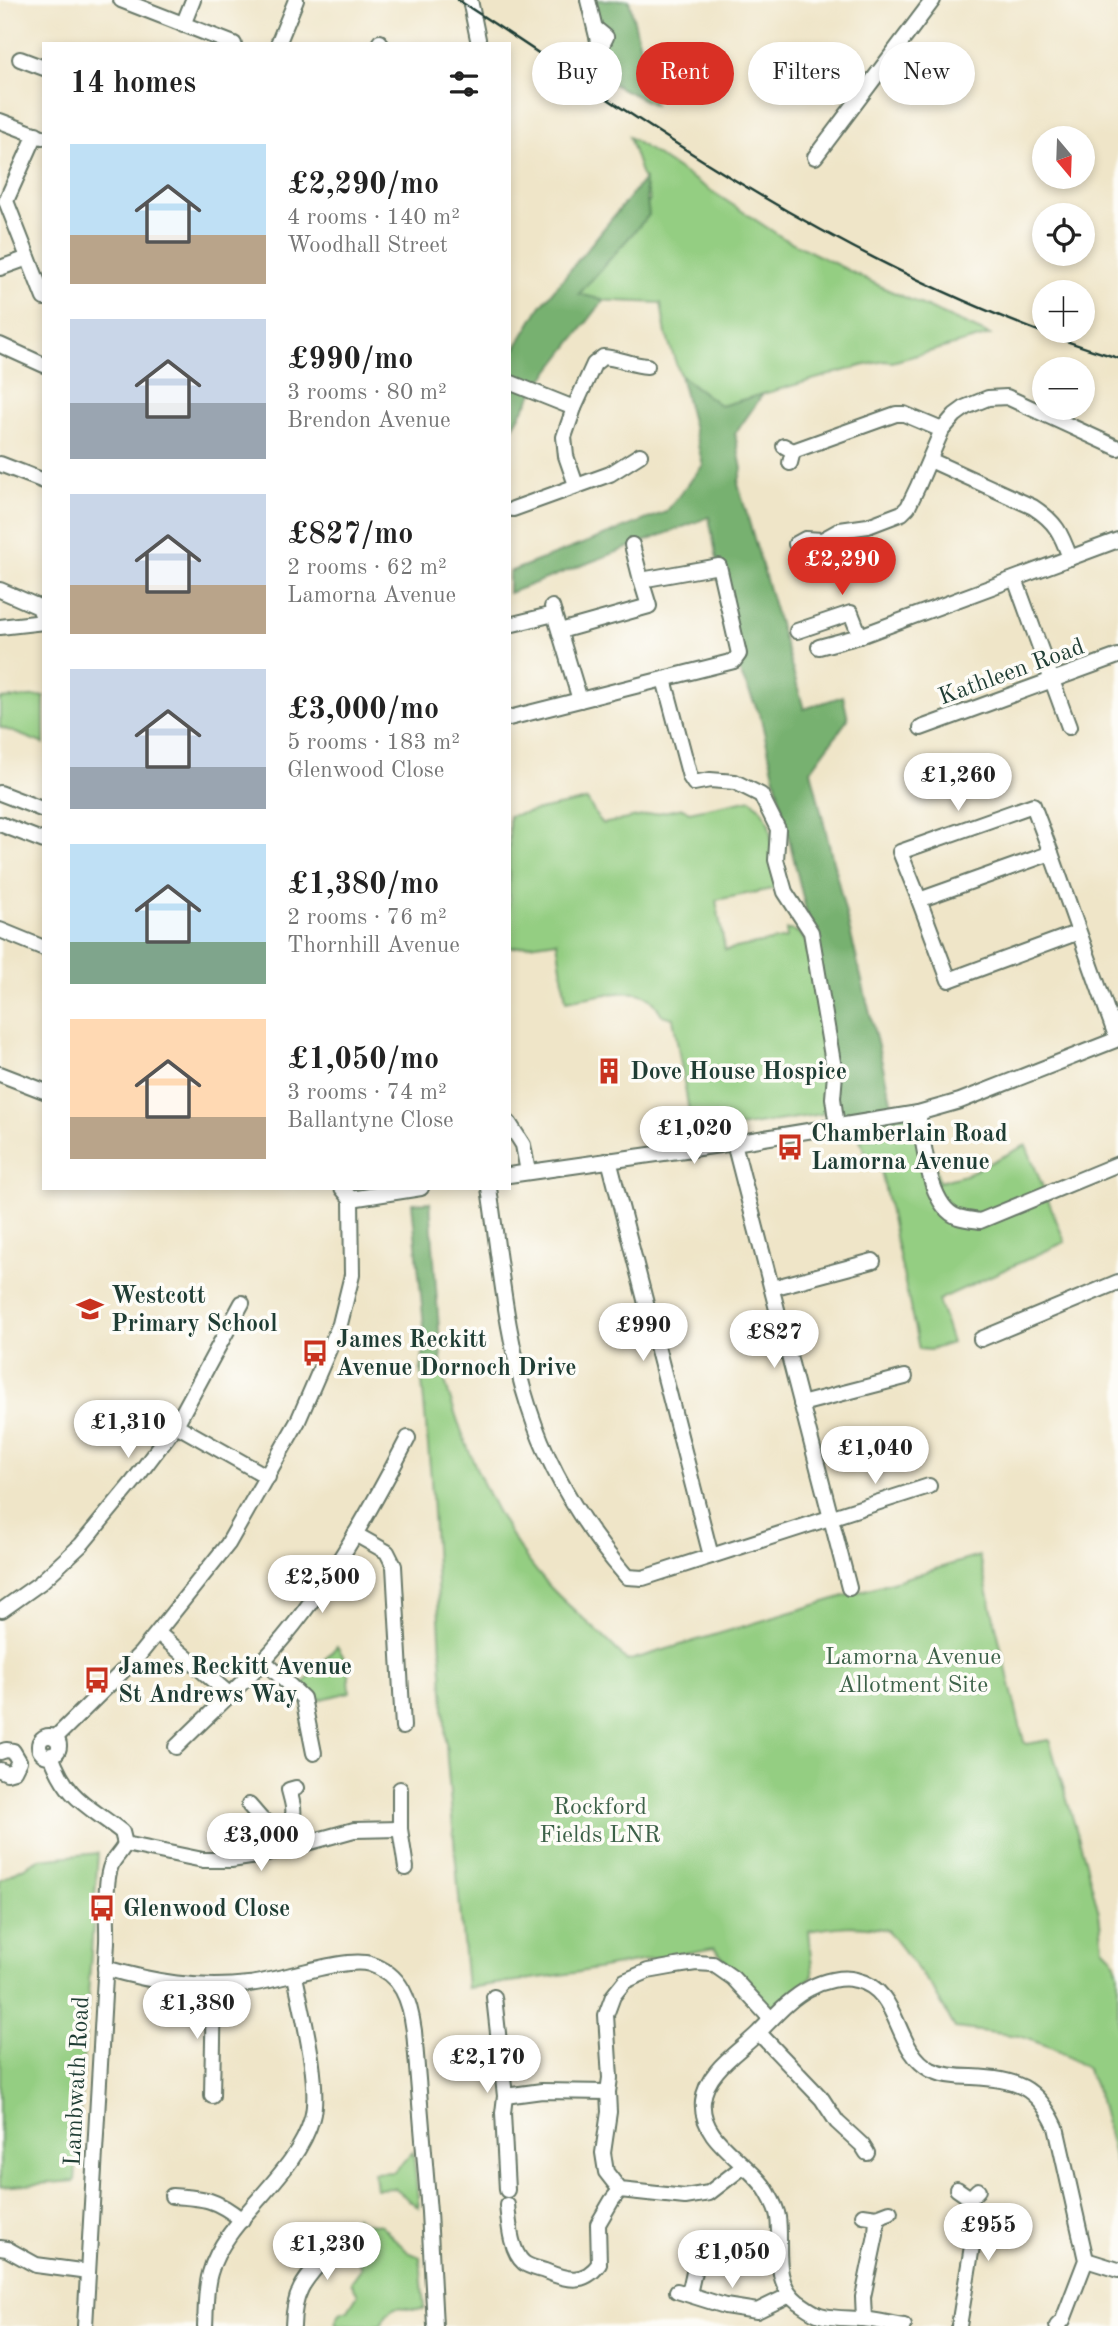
<!DOCTYPE html>
<html lang="en">
<head>
<meta charset="utf-8">
<style>
	:root { --surface:#fff; --page:#f6f6f6; --text:#222; --muted:#767676; --accent:#d93025 }
	body { margin:0; font-family:"Old Standard TT",serif; background:var(--page); color:var(--text); height:100vh; display:flex; flex-direction:column; font-size:26px; white-space:nowrap }
	* { box-sizing:border-box; margin:0 }
	p { font-size:23px; color:var(--muted) }
	.icon { flex:none; width:38px; height:38px; fill:none; stroke:currentColor; stroke-width:2; stroke-linecap:round; stroke-linejoin:round }
	.map { position:relative; flex:1; overflow:hidden }
	.details { position:absolute; left:42px; top:42px; width:469px; height:1148px; display:flex; flex-direction:column; background:var(--surface); border-radius:0px; box-shadow:0 4px 10px #0003 }
	.details>* { flex:none }
	.top-card { position:absolute; left:532px; top:42px; width:480px; height:63px; display:flex; gap:14px }
	.needle { width:46px; rotate:161deg }
	.tools { position:absolute; left:1032px; top:126px; display:grid; gap:14px }
	.tools a { display:grid; place-items:center; width:63px; height:63px; border-radius:50%; background:var(--surface); box-shadow:0 4px 10px #0003; font-size:35px }
	.price { position:absolute; translate:-50% -60px; padding:0 16px; border-radius:24px; background:#fff; color:#222; font-size:23px; line-height:46px; filter:drop-shadow(0 2px 4px #0008) }
	.price::after { content:''; position:absolute; left:50%; top:42px; width:21px; height:16px; margin-left:-10px; background:inherit; clip-path:polygon(0 0,100% 0,50% 100%) }
	.price.active { background:var(--accent); color:#fff }
	ul { padding:0; list-style:none }
	li { display:flex; align-items:center; gap:21px; height:175px; padding:0 28px }
	li span { display:grid; place-items:center; flex:none; width:196px; height:140px; border-radius:0px; color:#555 }
	li>.icon { margin-inline-start:auto }
	span .icon { width:84px; height:84px; fill:#fffc; stroke-width:1 }
	li b { font-size:30px }
	h2 { display:flex; justify-content:space-between; align-items:center; height:84px; padding:0 28px; font-size:30px }
	.pill { padding:0 24px; border-radius:32px; background:var(--surface); box-shadow:0 4px 10px #0003; font-size:24px; line-height:63px }
	.pill.active { background:var(--accent); color:#fff }
	.map>svg:first-child { display:block }
	.green { fill:#94ce82; stroke:#5a865b; stroke-width:2 }
	.forest { fill:#77b170; stroke:#4b7752; stroke-width:2 }
	.lines { fill:none; stroke-linecap:round; stroke-linejoin:round }
	.minor-casing { stroke:#687868; stroke-width:18 }
	.minor { stroke:#fff; stroke-width:14 }
	.rail { stroke:#1f3d34; stroke-width:2.5 }
	.labels { text-anchor:middle; stroke-width:7; stroke-linejoin:round; paint-order:stroke }
	.street-label { font-size:24px; fill:#1f3d34; stroke:#fdfcf7 }
	.poi-label { font-size:24px; font-weight:bold; fill:#1f3d34; stroke:#fdfcf7; text-anchor:start }
	.park-label { font-size:24px; fill:#3c6148; stroke:#fdfcf7 }
</style>
</head>
<body>
<div class="map">
<svg width="1118" height="2326" viewBox="0 0 1118 2326">
	<rect width="100%" height="100%" fill="#fdfcf7"/>
	<filter id="ink" filterUnits="userSpaceOnUse"><feTurbulence type="fractalNoise" baseFrequency=".0143" numOctaves="2"/><feDisplacementMap in="SourceGraphic" scale="14" xChannelSelector="R" yChannelSelector="G"/><feConvolveMatrix kernelMatrix="1 2 1 2 8 2 1 2 1" color-interpolation-filters="sRGB"/></filter>
	<filter id="wash" filterUnits="userSpaceOnUse"><feTurbulence type="fractalNoise" baseFrequency=".00686" numOctaves="4" result="noise"/><feDisplacementMap in="SourceGraphic" scale="28" xChannelSelector="R" yChannelSelector="G"/><feGaussianBlur stdDeviation="1.57" result="paint"/><feColorMatrix in="noise" values="0 0 0 0 0 0 0 0 0 0 0 0 0 0 0 0 0 1.4 0 .05"/><feComposite in="paint" operator="in"/></filter>
	<g filter="url(#wash)">
		<rect width="100%" height="100%" fill="#efe5c8"/>
		<g class="green">
			<path d="M629,137l154,101 103,51 104,46 -98,27 -7,-1 -24,5 -140,40 -41,-31 -14,-41 -5,-31 -89,-4 78,-99z"/>
			<path d="M44,696v48l-44,-17v-28z"/>
			<path d="M751,799c32,26 14,55 26,89l-61,12 9,50 62,-12 -1,-8c10,-1 15,4 20,12 6,32 34,150 16,172l-129,20 -20,-116 -11,-3c-4,-7 -9,-16 -18,-20 -17,-7 -58,3 -78,6l-9,-60 -48,7v-132l78,-16 15,24 81,-16 6,4z"/>
			<path d="M922,1112l17,70 26,-7 61,-30 39,97 -127,58 14,43 -22,7 -11,-1 -39,-183 -14,-9 -6,-18 17,-2 -6,-17z"/>
			<path d="M421,1371l21,1c22,75 56,161 111,218 24,25 51,44 74,71l352,-105 45,186 3,2 22,-4 36,119 14,54 4,34 9,9 6,16v201l-20,-81 -12,-24 -33,-20 -34,-12 -64,-8 -22,-39 -46,-59c-30,-6 -50,-4 -79,1l5,45 -44,33 -55,-61 -140,25 -107,15 -20,-228 -16,-282z"/>
			<path d="M337,1646l11,18 2,28 -40,10 -10,-15z"/>
			<path d="M98,1853l-23,328 -75,6v-307l39,-21z"/>
			<path d="M413,2152l6,56 -25,-20 -18,1 -2,-16 20,-1z"/>
			<path d="M355,2217l9,6 17,2 27,27 12,5 4,52c-21,3 -30,-13 -43,17h-44l-2,-3 5,-10 8,-3 10,-16 -7,-12 11,-15 -18,-24 -4,-12z"/>
		</g>
		<g class="forest">
			<path d="M588,0h41l25,105 -49,-25z"/>
			<path d="M644,179l5,36 -70,79 25,6 -70,91 -25,43v-75l31,-52z"/>
			<path d="M680,375l41,31 42,-12 -28,40 7,35 -4,15 66,225 39,-13 5,23 -37,51 84,347 -58,10 -26,-195 -51,-217 -23,-49 -28,-149 -200,76v-21l157,-60 37,-47z"/>
			<path d="M430,1202l12,170 -21,-1 4,-34 -13,-134z"/>
		</g>
	</g>
	<g filter="url(#ink)">
		<g class="lines">
			<g class="minor-casing">
				<g id="minor">
					<path d="M121,0l113,44"/>
					<path d="M470,0l9,44"/>
					<path d="M588,0c4,16 8,33 12,49l6,-12 -11,-9"/>
					<path d="M183,25l10,-25"/>
					<path d="M278,44l18,-44"/>
					<path d="M379,44l1,-2"/>
					<path d="M20,59l24,9"/>
					<path d="M0,121l42,16"/>
					<path d="M36,134l-30,67 38,97"/>
					<path d="M815,157l118,-157"/>
					<path d="M0,268l28,-10"/>
					<path d="M0,345l44,20"/>
					<path d="M509,382l65,26"/>
					<path d="M784,446l9,5 -3,12"/>
					<path d="M793,451l103,-37h8l38,16"/>
					<path d="M930,460l103,47c23,15 28,26 37,51"/>
					<path d="M0,464l44,17"/>
					<path d="M576,485l-10,-29 -2,-19 10,-29 20,-44 9,-7c16,1 28,8 44,9"/>
					<path d="M513,509l97,-35 30,-19"/>
					<path d="M796,544l9,-5 17,1 18,-10 28,-4 34,-13 6,-6 10,-21 24,-56 13,-15 11,-8 22,-9 19,-1 111,51"/>
					<path d="M632,545l9,35"/>
					<path d="M1015,579l54,148"/>
					<path d="M0,590l39,17 5,13"/>
					<path d="M552,607l28,93"/>
					<path d="M509,625l45,-11"/>
					<path d="M0,627l44,-5"/>
					<path d="M797,631l54,-18 9,23"/>
					<path d="M819,647l41,-11 258,-96"/>
					<path d="M664,679l26,98 4,6 16,-3 25,2 26,13 17,34 -2,31 9,32 26,40 24,142 -2,24 4,29"/>
					<path d="M509,718l225,-57 5,-7 -20,-88 -78,14 8,26 -89,25"/>
					<path d="M921,728l197,-72"/>
					<path d="M0,793l44,17"/>
					<path d="M0,824l44,17"/>
					<path d="M921,904l-21,-52 133,-47 18,48"/>
					<path d="M0,930l44,18"/>
					<path d="M1079,932l-130,48 -30,-80 132,-47 66,186"/>
					<path d="M0,1074l44,17"/>
					<path d="M918,1113c6,28 10,94 40,104 7,2 15,3 22,4l138,-57"/>
					<path d="M509,1123l14,22 5,27"/>
					<path d="M734,1143l115,445"/>
					<path d="M609,1160l102,396"/>
					<path d="M509,1175l225,-32 184,-30 42,-12 158,-62"/>
					<path d="M489,1188c11,73 17,150 40,220 20,63 55,119 98,169l16,1 286,-92"/>
					<path d="M351,1199l70,-11"/>
					<path d="M772,1288l101,-27"/>
					<path d="M981,1339l137,-57"/>
					<path d="M801,1404l104,-27"/>
					<path d="M176,1425l92,52"/>
					<path d="M355,1534l32,18 7,14 9,161"/>
					<path d="M2,1610l38,-27 41,-38 52,-63 43,-57 66,-122"/>
					<path d="M158,1633l71,61"/>
					<path d="M263,1660l40,38 11,55"/>
					<circle cx="49" cy="1746" r="10"/>
					<path d="M55,1738l85,-84 88,-110 70,-123 42,-97 12,-49 -1,-76 -9,-11"/>
					<path d="M176,1747c28,-28 59,-56 87,-86 60,-65 104,-144 145,-223"/>
					<path d="M0,1752l6,-2 7,1 6,10 -5,10 -7,2 -7,-3"/>
					<path d="M51,1755c16,45 37,50 71,77l3,12"/>
					<path d="M400,1789v40l6,39"/>
					<path d="M249,1805l13,15 23,10c12,-16 9,-21 4,-40l7,-2"/>
					<path d="M125,1844l78,16h28l32,-5 91,-25 46,-1"/>
					<path d="M105,1968c48,14 94,22 144,16 30,-3 97,-28 121,-20 32,10 40,37 44,67l15,181 6,114"/>
					<path d="M494,1997l11,99 -2,17 4,77"/>
					<path d="M759,2033l63,66 15,23 25,23 5,8"/>
					<path d="M212,2096l2,-110"/>
					<path d="M505,2096l37,-5 66,1"/>
					<path d="M744,2166l-35,27 -24,4 -65,-7 -14,-18 -3,-19 6,-41 -1,-20 2,-14 -4,-63 7,-19 12,-15 23,-10 28,-5 20,-3 17,1 20,14 38,41"/>
					<path d="M957,2189l13,9 8,-8"/>
					<path d="M172,2196c33,2 44,3 70,24"/>
					<path d="M507,2205c2,17 3,46 17,58 5,4 15,6 21,8 21,9 39,14 54,-7l-1,-40 14,-24 8,-10"/>
					<path d="M863,2215l14,2 13,-5"/>
					<path d="M0,2248l7,1 29,16 52,7"/>
					<path d="M1086,2260l32,10"/>
					<path d="M677,2291l48,15 32,5 33,-16"/>
					<path d="M689,2294l6,-27 -3,-17"/>
					<path d="M864,2319l-1,-22 13,-62 1,-18"/>
					<path d="M85,2326l22,-384c1,-21 -4,-60 5,-79 4,-7 10,-12 13,-19"/>
					<path d="M205,2326c1,-17 0,-36 5,-53 15,-55 86,-96 102,-155 9,-33 -10,-107 -17,-142"/>
					<path d="M293,2326c1,-51 26,-53 48,-92"/>
					<path d="M904,2326c-13,-2 -28,-6 -42,-7 -13,-1 -29,0 -42,-4 -7,-2 -16,-9 -22,-13 -27,-21 -16,-57 -20,-85 -1,-7 -6,-17 -10,-24 -17,-31 -69,-51 -65,-92 3,-30 36,-49 55,-68 16,-16 32,-35 52,-45 13,-7 32,-12 46,-8 46,10 37,70 75,90 13,6 26,7 41,7 44,2 65,9 84,50l30,133 -23,60 -6,6"/>
					<path d="M959,2326l15,-92 -4,-36"/>
				</g>
			</g>
			<use href="#minor" class="minor"/>
			<path class="rail" d="M458,0c93,60 185,125 280,182 119,72 247,136 380,176"/>
		</g>
	</g>
	<defs>
		<g id="building-bare" transform="scale(2.1)"><path d="M-4-6H4V6H1V3H-1V6H-4ZM-2.5-4.3h1.7v1.8h-1.7ZM.8-4.3h1.7v1.8H.8ZM-2.5-1h1.7V.8h-1.7ZM.8-1h1.7V.8H.8Z" fill="#c8321e" stroke="#fdfcf7" stroke-width="2.5" paint-order="stroke"/></g>
		<g id="bus-bare" transform="scale(2.1)"><path d="M-5-6H5V4H4V6H2V4H-2V6H-4V4H-5ZM-3.5-4V0h7V-4ZM-3.5 1.2v1.5H-2V1.2ZM2 1.2v1.5H3.5V1.2Z" fill="#c8321e" stroke="#fdfcf7" stroke-width="2.5" paint-order="stroke"/></g>
		<g id="school-bare" transform="scale(2.1)"><path d="M0-5L7-2L0 1L-7-2ZM-4 1L0 2.5L4 1V4Q0 6-4 4Z" fill="#c8321e" stroke="#fdfcf7" stroke-width="2.5" paint-order="stroke"/></g>
	</defs>
	<g fill-rule="evenodd">
		<use href="#building-bare" x="609" y="1071"/>
		<use href="#bus-bare" x="790" y="1147"/>
		<use href="#school-bare" x="90" y="1309"/>
		<use href="#bus-bare" x="315" y="1353"/>
		<use href="#bus-bare" x="97" y="1680"/>
		<use href="#bus-bare" x="102" y="1908"/>
	</g>
	<g class="labels">
		<g class="street-label">
			<text transform="translate(1011 671) rotate(-20)" y="8">Kathleen Road</text>
			<text transform="translate(76 2081) rotate(-87)" y="8">Lambwath Road</text>
		</g>
		<g class="poi-label">
			<text x="630" y="1079">Dove House Hospice</text>
			<text x="811" y="1141">Chamberlain Road<tspan x="811" dy="28">Lamorna Avenue</tspan></text>
			<text x="111" y="1303">Westcott<tspan x="111" dy="28">Primary School</tspan></text>
			<text x="336" y="1347">James Reckitt<tspan x="336" dy="28">Avenue Dornoch Drive</tspan></text>
			<text x="118" y="1674">James Reckitt Avenue<tspan x="118" dy="28">St Andrews Way</tspan></text>
			<text x="123" y="1916">Glenwood Close</text>
		</g>
		<g class="park-label">
			<text x="913" y="1664">Lamorna Avenue<tspan x="913" dy="28">Allotment Site</tspan></text>
			<text x="600" y="1814">Rockford<tspan x="600" dy="28">Fields LNR</tspan></text>
		</g>
	</g>
</svg>
<div class="tools">
<a><svg class="needle" viewBox="-14 -14 28 28"><path d="M0-13l5 13h-10z" fill="#e53935"/><path d="M0 13l5-13h-10z" fill="#767676"/></svg></a>
<a><svg class="icon" aria-label="locate" viewBox="0 0 24 24"><circle cx="12" cy="12" r="6"/><path d="M12 2v4M12 18v4M2 12h4M18 12h4"/></svg></a>
<a>+</a>
<a>−</a>
</div>
<b class="price active" style="left:842px;top:597px">£2,290</b>
<b class="price" style="left:958px;top:813px">£1,260</b>
<b class="price" style="left:694px;top:1166px">£1,020</b>
<b class="price" style="left:643px;top:1363px">£990</b>
<b class="price" style="left:774px;top:1370px">£827</b>
<b class="price" style="left:128px;top:1460px">£1,310</b>
<b class="price" style="left:875px;top:1486px">£1,040</b>
<b class="price" style="left:322px;top:1615px">£2,500</b>
<b class="price" style="left:261px;top:1873px">£3,000</b>
<b class="price" style="left:197px;top:2041px">£1,380</b>
<b class="price" style="left:487px;top:2095px">£2,170</b>
<b class="price" style="left:988px;top:2263px">£955</b>
<b class="price" style="left:327px;top:2282px">£1,230</b>
<b class="price" style="left:732px;top:2290px">£1,050</b>
<div class="top-card">
<a class="pill">Buy</a>
<a class="pill active">Rent</a>
<a class="pill">Filters</a>
<a class="pill">New</a>
</div>
<section class="details">
<h2>14 homes<svg class="icon" aria-label="filters" viewBox="0 0 24 24"><path d="M4 7h16M4 17h16"/><circle cx="9" cy="7" r="2"/><circle cx="15" cy="17" r="2"/></svg></h2>
<ul>
<li><span style="background:linear-gradient(#bfe0f5 65%,#b9a48a 0)"><svg class="icon" aria-label="home" viewBox="0 0 24 24"><path d="M3 11l9-7 9 7M6 9v11h12V9"/></svg></span><div><b>£2,290/mo</b><p>4 rooms · 140 m²</p><p>Woodhall Street</p></div></li>
<li><span style="background:linear-gradient(#c9d6e8 60%,#9aa5b1 0)"><svg class="icon" aria-label="home" viewBox="0 0 24 24"><path d="M3 11l9-7 9 7M6 9v11h12V9"/></svg></span><div><b>£990/mo</b><p>3 rooms · 80 m²</p><p>Brendon Avenue</p></div></li>
<li><span style="background:linear-gradient(#c9d6e8 65%,#b9a48a 0)"><svg class="icon" aria-label="home" viewBox="0 0 24 24"><path d="M3 11l9-7 9 7M6 9v11h12V9"/></svg></span><div><b>£827/mo</b><p>2 rooms · 62 m²</p><p>Lamorna Avenue</p></div></li>
<li><span style="background:linear-gradient(#c9d6e8 70%,#9aa5b1 0)"><svg class="icon" aria-label="home" viewBox="0 0 24 24"><path d="M3 11l9-7 9 7M6 9v11h12V9"/></svg></span><div><b>£3,000/mo</b><p>5 rooms · 183 m²</p><p>Glenwood Close</p></div></li>
<li><span style="background:linear-gradient(#bfe0f5 70%,#7fa58c 0)"><svg class="icon" aria-label="home" viewBox="0 0 24 24"><path d="M3 11l9-7 9 7M6 9v11h12V9"/></svg></span><div><b>£1,380/mo</b><p>2 rooms · 76 m²</p><p>Thornhill Avenue</p></div></li>
<li><span style="background:linear-gradient(#ffd9b3 70%,#b9a48a 0)"><svg class="icon" aria-label="home" viewBox="0 0 24 24"><path d="M3 11l9-7 9 7M6 9v11h12V9"/></svg></span><div><b>£1,050/mo</b><p>3 rooms · 74 m²</p><p>Ballantyne Close</p></div></li>
</ul>
</section>
</div>
</body>
</html>
